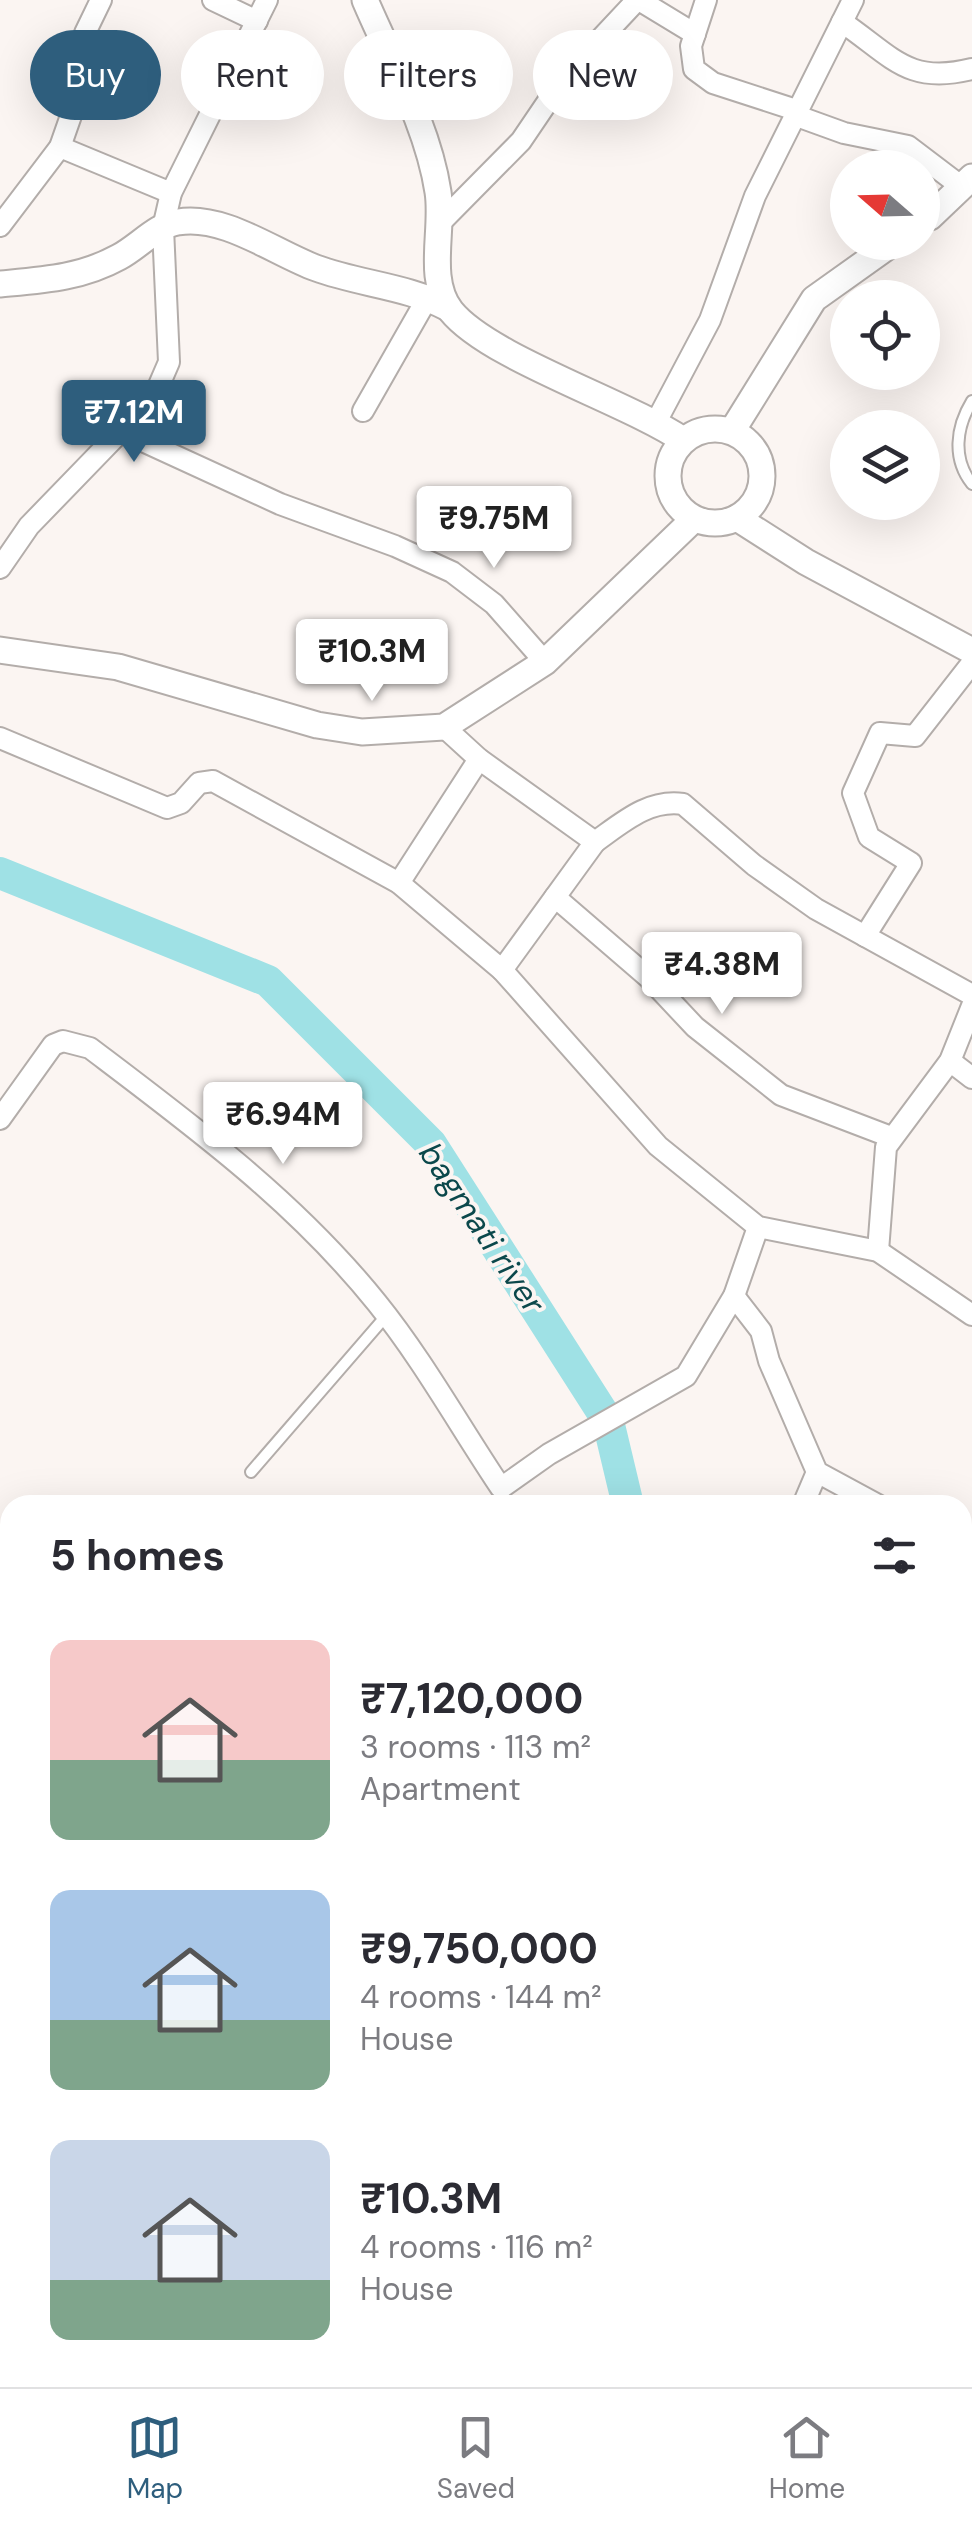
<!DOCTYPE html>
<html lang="en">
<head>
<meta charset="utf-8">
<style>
	:root { --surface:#fff; --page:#f7f7f7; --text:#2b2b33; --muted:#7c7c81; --line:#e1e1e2; --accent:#2e5e7d }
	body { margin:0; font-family:"DM Sans",sans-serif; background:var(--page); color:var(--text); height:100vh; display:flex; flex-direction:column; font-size:38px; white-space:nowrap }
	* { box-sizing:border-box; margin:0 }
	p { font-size:32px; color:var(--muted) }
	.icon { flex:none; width:55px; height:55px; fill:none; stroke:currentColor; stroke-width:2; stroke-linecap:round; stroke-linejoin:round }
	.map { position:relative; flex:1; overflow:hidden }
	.side { position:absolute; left:0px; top:1495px; width:972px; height:892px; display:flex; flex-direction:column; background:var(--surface); border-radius:30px 30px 0 0; box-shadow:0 10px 40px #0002 }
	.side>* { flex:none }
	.hud { position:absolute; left:30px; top:30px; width:912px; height:90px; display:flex; gap:20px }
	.needle { width:65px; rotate:290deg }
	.controls { position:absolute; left:830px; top:150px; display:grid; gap:20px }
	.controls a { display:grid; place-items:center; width:110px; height:110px; border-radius:50%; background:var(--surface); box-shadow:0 10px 40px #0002; font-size:50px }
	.price { position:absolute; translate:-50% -85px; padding:0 22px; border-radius:10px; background:#fff; color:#222; font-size:32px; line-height:65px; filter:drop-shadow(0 2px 5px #0008) }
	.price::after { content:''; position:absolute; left:50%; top:60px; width:30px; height:22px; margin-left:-15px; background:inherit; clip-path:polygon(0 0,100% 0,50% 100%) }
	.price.selected { background:var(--accent); color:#fff }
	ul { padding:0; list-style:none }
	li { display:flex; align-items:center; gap:30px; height:250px; padding:0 50px }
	li span { display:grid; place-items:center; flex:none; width:280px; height:200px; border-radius:20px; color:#555 }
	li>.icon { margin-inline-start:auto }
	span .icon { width:120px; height:120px; fill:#fffc; stroke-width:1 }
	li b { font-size:42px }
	h2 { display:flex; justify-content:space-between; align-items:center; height:120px; padding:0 50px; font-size:42px }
	.chip { padding:0 35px; border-radius:45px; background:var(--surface); box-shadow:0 10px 40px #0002; font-size:35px; line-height:90px }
	.chip.selected { background:var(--accent); color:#fff }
	.menu { display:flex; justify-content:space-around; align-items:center; height:140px; border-top:2px solid var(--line); background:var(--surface); font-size:28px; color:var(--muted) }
	.menu a { display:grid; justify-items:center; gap:5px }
	.menu .selected { color:var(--accent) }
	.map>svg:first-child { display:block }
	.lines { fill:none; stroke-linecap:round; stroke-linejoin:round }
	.river { stroke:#9fe1e5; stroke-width:32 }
	.service-casing { stroke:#b3adaa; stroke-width:14 }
	.minor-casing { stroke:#b3adaa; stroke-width:24 }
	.tertiary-casing { stroke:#b3adaa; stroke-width:29 }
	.service { stroke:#fff; stroke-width:10 }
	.minor { stroke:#fff; stroke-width:20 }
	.tertiary { stroke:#fff; stroke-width:25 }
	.labels { text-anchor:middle; stroke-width:8; stroke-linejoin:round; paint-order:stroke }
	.water-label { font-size:32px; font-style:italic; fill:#0b484b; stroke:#fbf5f2 }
</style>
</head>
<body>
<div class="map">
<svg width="972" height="2387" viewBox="0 0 972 2387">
	<rect width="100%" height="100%" fill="#fbf5f2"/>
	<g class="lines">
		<g class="river">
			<path d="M0,873l268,108 163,163 177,277 20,84"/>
			<path d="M843,2378l3,9"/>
		</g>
		<g class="service-casing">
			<g id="service">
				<path d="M972,401c-16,26 -20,58 0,83"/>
				<path d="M251,1472l135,-156"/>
			</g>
		</g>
		<g class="minor-casing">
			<g id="minor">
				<path d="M213,0l44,21"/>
				<path d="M267,0l-96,193 -8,35 6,134 -19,44 -29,25 159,73 115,42 57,26 42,32 51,58"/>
				<path d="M639,0l56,34"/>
				<path d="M706,0l-15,46 3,23 19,14 86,28"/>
				<path d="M842,22c51,35 66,63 130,47"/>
				<path d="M797,116l47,17 64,13 54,41"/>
				<path d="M60,147l111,46"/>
				<path d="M442,221l79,-80 42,-62 74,-79"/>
				<path d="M0,226l60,-79 27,-77 -2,-37 16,-33"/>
				<path d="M363,411l65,-114"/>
				<path d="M656,422l54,-102 45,-124 98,-196"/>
				<path d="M0,568l29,-42 92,-95"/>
				<path d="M444,727l35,32 116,83c27,-19 53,-43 88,-38l71,61 62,44 156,86"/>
				<path d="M0,738l167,70 14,-5 18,-20 14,-2 186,102 103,87"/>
				<path d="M595,842l-93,128 156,176 100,81 120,24 94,64"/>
				<path d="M399,883l80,-124"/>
				<path d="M555,897l94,81 46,49 86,68 110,42"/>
				<path d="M865,936l46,-73 -42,-26 -16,-44 27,-60 35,3 57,-73"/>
				<path d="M950,1061l22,17"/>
				<path d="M0,1119l53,-74 10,-4 27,7c103,78 205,153 287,255 46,57 83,124 124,185l48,-34 137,-78 48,-80 24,-69"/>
				<path d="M878,1251l8,-104 64,-86 22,-55"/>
				<path d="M734,1296l27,35 8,30 48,111 61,33"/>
				<path d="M803,1505l14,-33"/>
				<path d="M962,1591l10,13"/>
				<path d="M962,1763l10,-13"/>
				<path d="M0,1877l10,28"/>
				<path d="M0,2006l10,4"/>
				<path d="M0,2128l10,-31"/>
				<path d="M962,2166l10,-11"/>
				<path d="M962,2238l10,10"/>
				<path d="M0,2283l10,5"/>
				<path d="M479,2378l6,9"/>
				<path d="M913,2378l7,9"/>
				<path d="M393,2387l9,-9"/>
				<path d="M561,2387l6,-9"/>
			</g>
		</g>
		<g class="tertiary-casing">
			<g id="tertiary">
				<path d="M365,0c26,61 63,126 73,192 6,37 -12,87 13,119 38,47 174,90 232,129"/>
				<path d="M930,217l42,-40"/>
				<path d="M0,284c43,-4 81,-6 119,-27 19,-10 38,-32 59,-35 46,-8 97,31 138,46 43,16 91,18 132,40"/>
				<circle cx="715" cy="476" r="47"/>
				<path d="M732,431l82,-132 80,-57"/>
				<path d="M737,518l69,44 166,89"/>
				<path d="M0,650l118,17 199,58 45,7 82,-5 101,-65 149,-143"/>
			</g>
		</g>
		<use href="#service" class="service"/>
		<use href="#minor" class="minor"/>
		<use href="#tertiary" class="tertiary"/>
	</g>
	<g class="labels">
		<g class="water-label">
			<text transform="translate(482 1228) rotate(56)" y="11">bagmati river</text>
		</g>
	</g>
</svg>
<div class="controls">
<a><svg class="needle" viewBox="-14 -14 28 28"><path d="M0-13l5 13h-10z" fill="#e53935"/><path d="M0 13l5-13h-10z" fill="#7c7c81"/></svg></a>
<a><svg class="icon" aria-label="locate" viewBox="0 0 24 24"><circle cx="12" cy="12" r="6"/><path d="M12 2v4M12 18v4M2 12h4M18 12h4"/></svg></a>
<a><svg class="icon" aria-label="layers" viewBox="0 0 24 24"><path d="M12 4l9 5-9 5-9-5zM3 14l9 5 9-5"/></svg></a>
</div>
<b class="price selected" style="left:134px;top:465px">₹7.12M</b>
<b class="price" style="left:494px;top:571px">₹9.75M</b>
<b class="price" style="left:372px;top:704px">₹10.3M</b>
<b class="price" style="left:722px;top:1017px">₹4.38M</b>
<b class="price" style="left:283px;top:1167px">₹6.94M</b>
<div class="hud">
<a class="chip selected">Buy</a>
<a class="chip">Rent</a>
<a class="chip">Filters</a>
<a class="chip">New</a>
</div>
<section class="side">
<h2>5 homes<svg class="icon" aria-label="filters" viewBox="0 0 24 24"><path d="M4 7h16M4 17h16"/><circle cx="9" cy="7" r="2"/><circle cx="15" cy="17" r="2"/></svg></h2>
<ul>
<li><span style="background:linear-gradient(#f6c9c9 60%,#7fa58c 0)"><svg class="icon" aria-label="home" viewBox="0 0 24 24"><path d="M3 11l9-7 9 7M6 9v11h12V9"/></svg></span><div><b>₹7,120,000</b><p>3 rooms · 113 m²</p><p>Apartment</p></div></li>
<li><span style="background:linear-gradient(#a9c7e8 65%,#7fa58c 0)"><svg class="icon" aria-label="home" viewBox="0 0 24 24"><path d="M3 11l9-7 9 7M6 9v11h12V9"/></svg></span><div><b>₹9,750,000</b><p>4 rooms · 144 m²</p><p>House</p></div></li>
<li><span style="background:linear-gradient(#c9d6e8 70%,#7fa58c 0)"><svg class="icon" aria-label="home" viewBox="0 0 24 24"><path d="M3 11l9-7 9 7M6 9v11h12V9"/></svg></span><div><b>₹10.3M</b><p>4 rooms · 116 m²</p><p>House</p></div></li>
</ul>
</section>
</div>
<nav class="menu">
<a class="selected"><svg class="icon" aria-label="map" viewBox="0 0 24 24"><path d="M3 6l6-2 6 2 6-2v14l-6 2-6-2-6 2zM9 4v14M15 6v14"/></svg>Map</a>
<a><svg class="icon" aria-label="saved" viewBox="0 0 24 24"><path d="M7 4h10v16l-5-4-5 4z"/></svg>Saved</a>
<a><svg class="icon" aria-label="home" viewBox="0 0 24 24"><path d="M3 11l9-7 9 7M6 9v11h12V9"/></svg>Home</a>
</nav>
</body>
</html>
